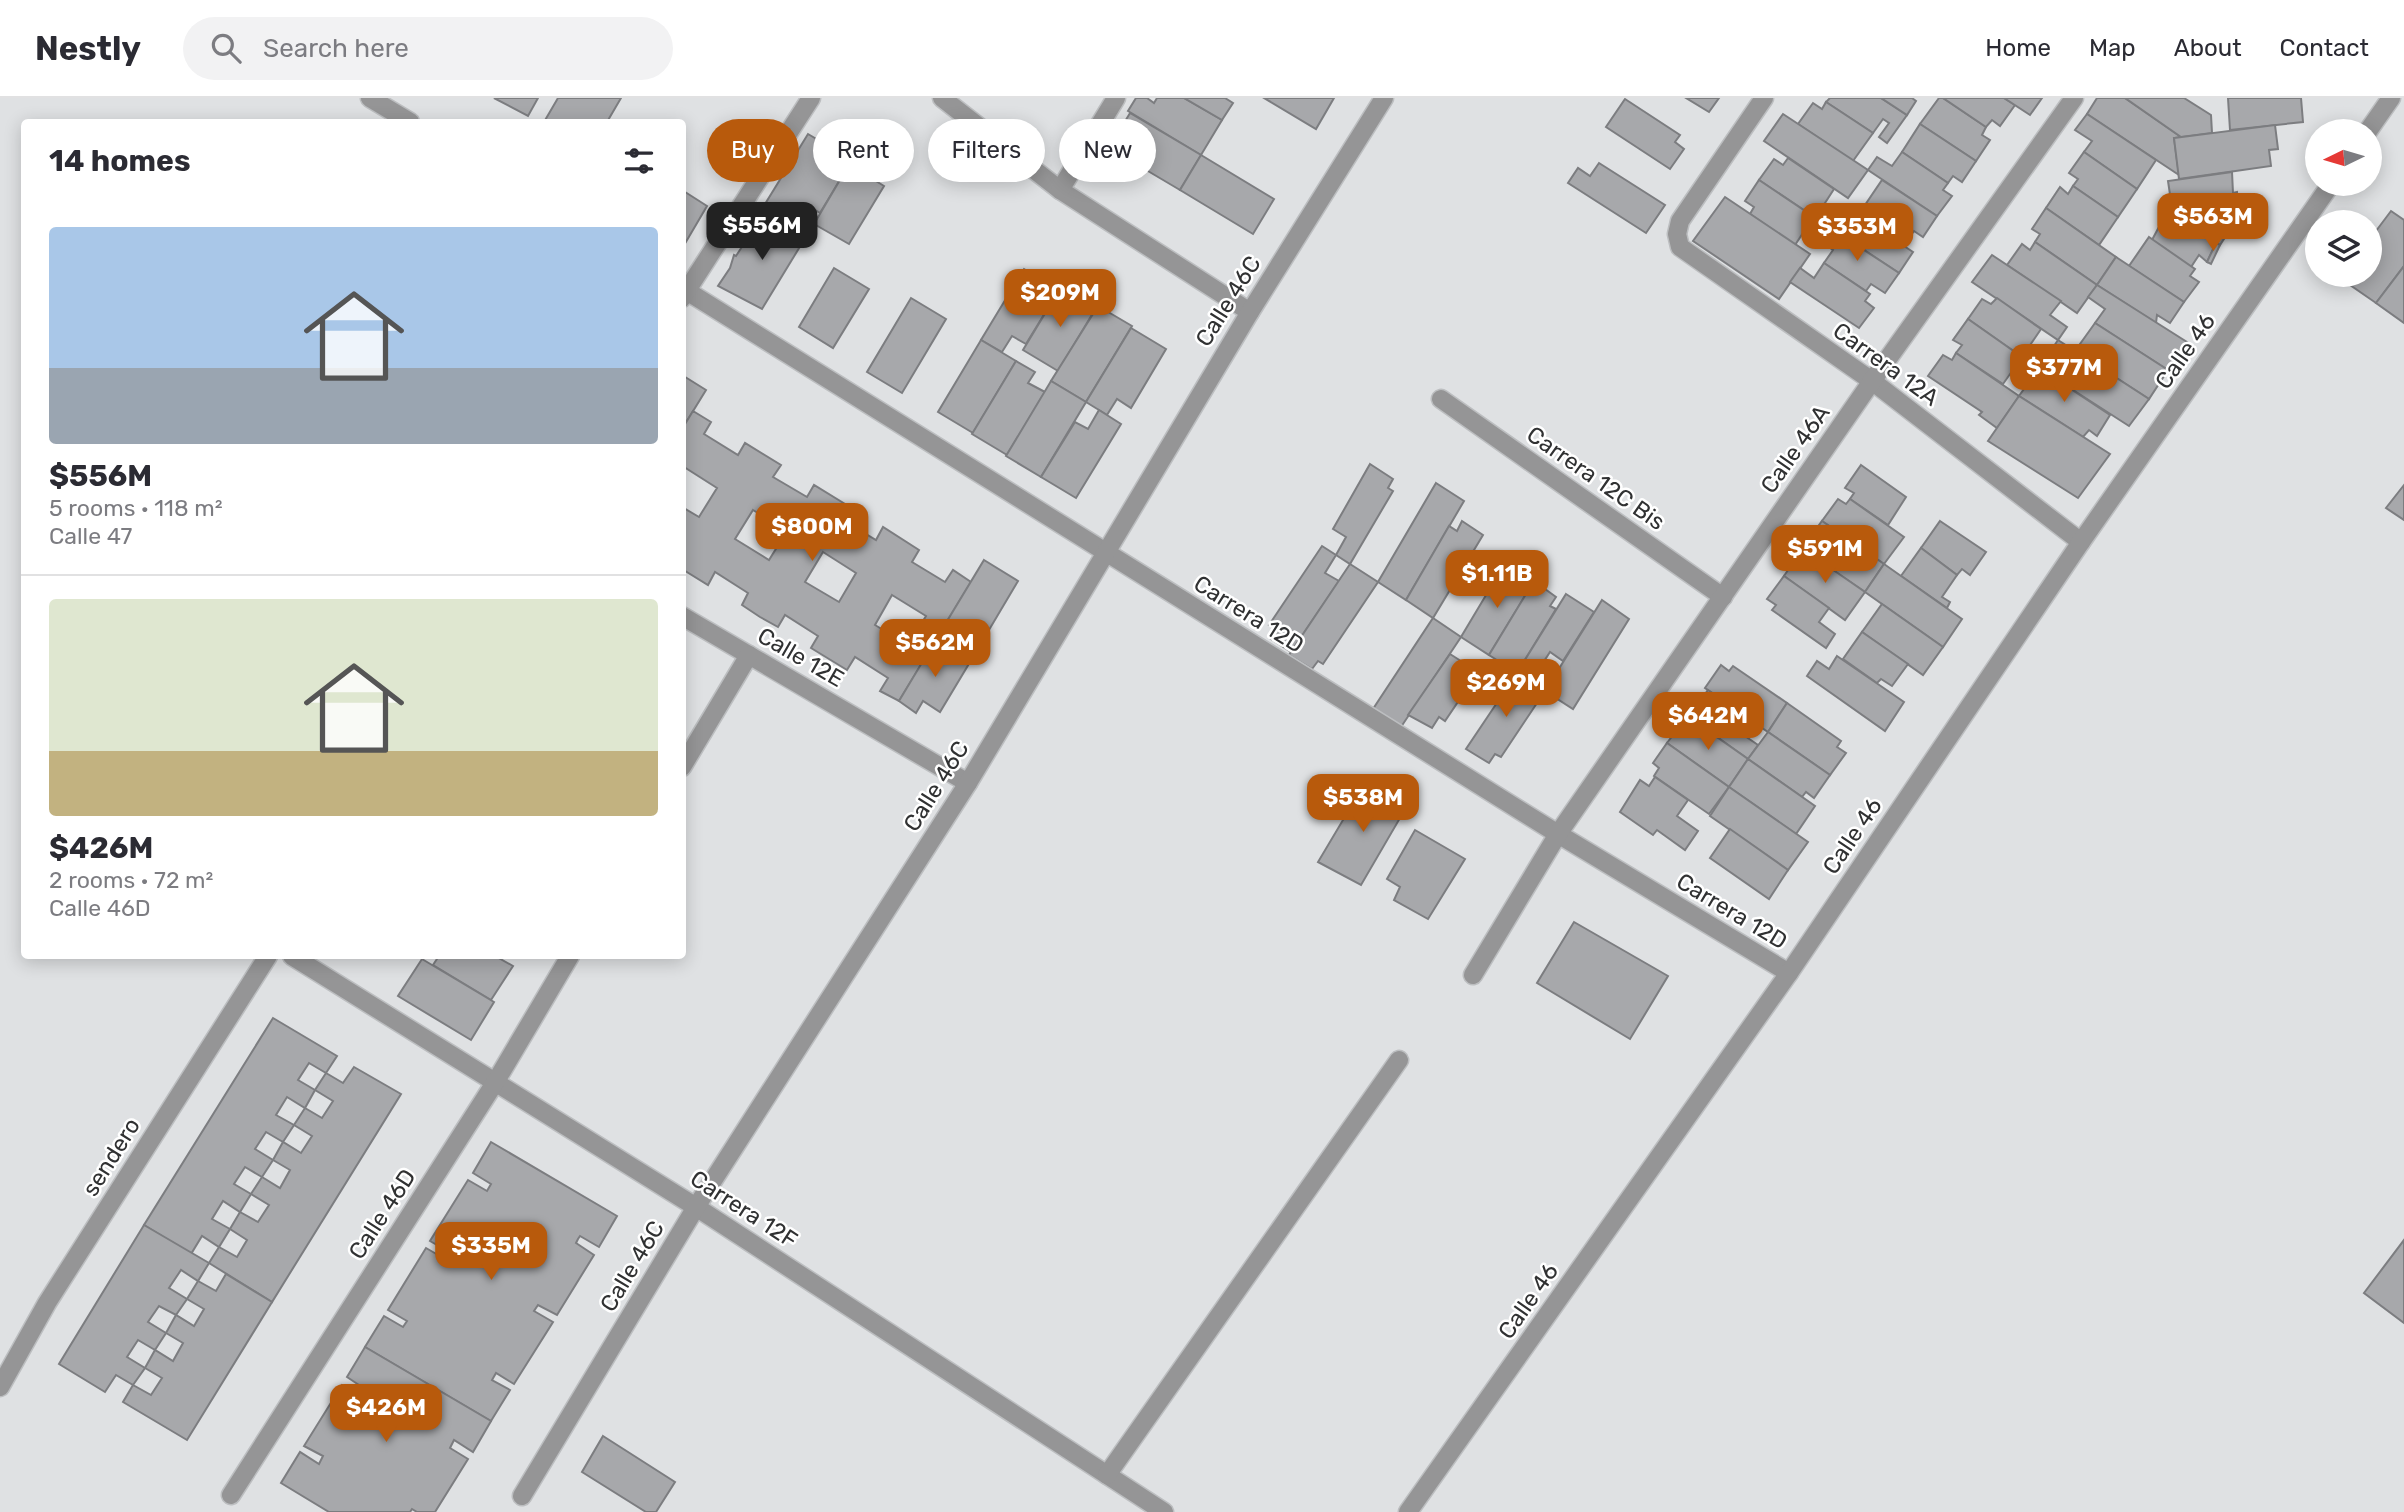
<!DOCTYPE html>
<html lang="en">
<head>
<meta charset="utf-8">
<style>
	:root { --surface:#fff; --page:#f2f2f3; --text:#2b2b33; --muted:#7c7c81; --line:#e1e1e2; --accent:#b85a0c }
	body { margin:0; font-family:Rubik,sans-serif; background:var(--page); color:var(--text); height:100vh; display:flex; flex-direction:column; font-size:26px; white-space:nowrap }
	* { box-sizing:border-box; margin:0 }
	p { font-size:23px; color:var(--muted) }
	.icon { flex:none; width:38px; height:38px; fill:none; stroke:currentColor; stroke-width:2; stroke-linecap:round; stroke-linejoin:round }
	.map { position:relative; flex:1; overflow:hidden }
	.details { position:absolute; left:21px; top:21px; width:665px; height:840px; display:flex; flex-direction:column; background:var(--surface); border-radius:7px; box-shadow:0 4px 18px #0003 }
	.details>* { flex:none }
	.banner { position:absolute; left:707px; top:21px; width:665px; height:63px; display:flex; gap:14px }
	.needle { width:46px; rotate:265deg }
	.fabs { position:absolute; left:2305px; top:21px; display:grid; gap:14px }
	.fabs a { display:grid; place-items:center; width:77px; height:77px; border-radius:50%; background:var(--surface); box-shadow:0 4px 18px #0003; font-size:35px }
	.price { position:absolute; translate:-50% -60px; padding:0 16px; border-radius:14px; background:var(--accent); color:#fff; font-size:23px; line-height:46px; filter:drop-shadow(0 2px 4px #0008) }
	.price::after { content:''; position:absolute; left:50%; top:42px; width:21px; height:16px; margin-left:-10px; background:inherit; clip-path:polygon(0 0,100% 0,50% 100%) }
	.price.current { background:#222; color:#fff }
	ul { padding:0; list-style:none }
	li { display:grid; align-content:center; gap:14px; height:371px; padding:0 28px }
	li+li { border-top:2px solid var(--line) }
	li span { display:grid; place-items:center; height:217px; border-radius:7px; color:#555 }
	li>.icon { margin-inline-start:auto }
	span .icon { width:126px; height:126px; fill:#fffc; stroke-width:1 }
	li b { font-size:30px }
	h2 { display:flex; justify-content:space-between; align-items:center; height:84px; padding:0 28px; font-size:30px }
	.tag { padding:0 24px; border-radius:32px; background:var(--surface); box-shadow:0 4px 18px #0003; font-size:24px; line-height:63px }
	.tag.current { background:var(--accent); color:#fff }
	header { display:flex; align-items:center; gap:42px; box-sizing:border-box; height:98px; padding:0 35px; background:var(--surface); border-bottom:2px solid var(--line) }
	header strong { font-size:33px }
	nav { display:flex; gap:38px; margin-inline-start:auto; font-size:24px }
	.search { width:490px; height:63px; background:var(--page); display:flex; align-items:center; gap:18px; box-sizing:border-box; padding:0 24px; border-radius:38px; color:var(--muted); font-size:26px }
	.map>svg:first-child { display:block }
	.building { fill:#a7a8ab; stroke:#7c7d80; stroke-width:2; fill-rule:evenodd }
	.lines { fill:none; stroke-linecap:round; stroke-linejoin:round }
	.minor-casing { stroke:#bcbec0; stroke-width:21 }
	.minor { stroke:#959596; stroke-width:18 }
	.labels { text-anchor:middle; stroke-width:5; stroke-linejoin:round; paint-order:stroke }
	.street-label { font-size:23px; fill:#303132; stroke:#fff }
</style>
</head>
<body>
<header>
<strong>Nestly</strong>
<div class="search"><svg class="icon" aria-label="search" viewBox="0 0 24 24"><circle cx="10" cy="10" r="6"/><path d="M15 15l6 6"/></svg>Search here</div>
<nav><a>Home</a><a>Map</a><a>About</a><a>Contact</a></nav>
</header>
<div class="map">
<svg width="2404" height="1414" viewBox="0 0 2404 1414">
	<rect width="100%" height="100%" fill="#dfe1e3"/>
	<g class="building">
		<path d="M494,0h44l-10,18z"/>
		<path d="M558,0h63l-14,24h-63z"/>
		<path d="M1136,0h11l7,5 3,-5h27l38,22 -21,35 -73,-44z"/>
		<path d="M1184,0h41l8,5 -11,17z"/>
		<path d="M1264,0h70l-18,31z"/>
		<path d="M1686,0h33l-10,14z"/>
		<path d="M1830,0h51l26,17 -20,28 -8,-6 10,-14 -6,-4 -10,14 -47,-31z"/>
		<path d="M1881,0h31l4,3 -9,14z"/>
		<path d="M1939,0h4l43,29 -4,8 8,5 -14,21 -56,-37z"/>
		<path d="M1943,0h61l11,7 -15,21 -8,-6 -6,7z"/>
		<path d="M2004,0h38l-12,17z"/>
		<path d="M2097,0h28l56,39 -7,1 5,37 -92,-61z"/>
		<path d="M2125,0h59l27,17 1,18 -31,4z"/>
		<path d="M2228,0h73l2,24 -73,8z"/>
		<path d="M1625,1l55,36 -5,7 9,7 -14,20 -64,-42z"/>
		<path d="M1826,4l47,31 -20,28 -55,-37 15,-21 9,6z"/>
		<path d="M1130,15l71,42 -21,35 -71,-42z"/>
		<path d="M1783,16l85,56 -20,28 -84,-57z"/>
		<path d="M2087,16l69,46 -19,29 -53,-37 8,-11 -17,-11z"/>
		<path d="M1920,26l56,37 -14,21 -9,-6 -5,7 -46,-31z"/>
		<path d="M2275,27l3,24 -9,1 2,16 -92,13 -5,-41z"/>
		<path d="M808,36l44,26 -32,53 -11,-7 -14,23 -33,-20z"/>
		<path d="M1902,54l46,31 -5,7 9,6 -15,20 -69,-46 9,-13 15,9z"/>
		<path d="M2084,54l53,37 -19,28 -45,-31 5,-7 -9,-6z"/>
		<path d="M1201,57l73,44 -21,35 -73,-44z"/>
		<path d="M1788,60l46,31 -9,14 14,9 -10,15 -70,-47 15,-21 9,6z"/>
		<path d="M1599,65l66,42 -19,28 -78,-50 10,-15 12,8z"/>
		<path d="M847,70l9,6 2,-4 26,16 -35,58 -35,-20z"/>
		<path d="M2232,74l1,21 4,-1 1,19 -64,10 -6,-40z"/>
		<path d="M1759,82l70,47 -11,16 -15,-10 -8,12 -45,-31 4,-7 -9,-6z"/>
		<path d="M1882,82l55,36 -14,21 -9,-6 -5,7 -46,-30z"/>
		<path d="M2073,88l45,31 -19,28 -53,-37 14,-21 8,7z"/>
		<path d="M682,92l25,16 -24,41 -1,-1z"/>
		<path d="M1725,99l85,57 -31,45 -86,-58z"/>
		<path d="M1863,110l46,30 -5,8 9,6 -14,21 -70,-46 10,-15 14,9z"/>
		<path d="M2046,110l70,49 -19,28 -62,-43 5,-8 -8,-5z"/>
		<path d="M764,112l5,3 -6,15 11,7 8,-14 25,14 -45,74 -44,-23 12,-18 4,-13 2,1 11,-17 -3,-1z"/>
		<path d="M2238,113h4l-22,34 -37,-25z"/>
		<path d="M2391,113l13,9v46l-28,37 -36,-25 3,-3h27v-36z"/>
		<path d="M2183,122l33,23 -9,19 -8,-7 -8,12 -39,-27 8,-15z"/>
		<path d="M1829,129l70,46 -14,20 -14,-9 -5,7 -42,-28 9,-13 -14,-10z"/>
		<path d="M2149,139l46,32 -5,7 9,6 -15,20 -55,-36z"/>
		<path d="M2035,144l62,43 -20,28 -70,-48 15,-21 8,6z"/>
		<path d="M2216,145l4,2 -9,19 -4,-2z"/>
		<path d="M1992,157l69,46 -11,14 17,12 -9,13 -86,-58z"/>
		<path d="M2116,159l68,45 -14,21 -13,-8 -1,8 -59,-38z"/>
		<path d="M1824,165l46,31 -5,7 9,7 -15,20 -69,-46 10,-14 14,10z"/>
		<path d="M2404,168v57l-28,-20z"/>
		<path d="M834,170l35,21 -36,59 -34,-21z"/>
		<path d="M1024,171l35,21 -33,54 -14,-8 -10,16 -21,-12z"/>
		<path d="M2097,187l90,57 -19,28 -73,-47 10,-14 -17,-12z"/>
		<path d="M1061,189l35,21 -38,63 -35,-21z"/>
		<path d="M911,200l35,21 -44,74 -35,-21z"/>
		<path d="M1997,200l44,31 -19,28 -54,-38 14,-20 9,5z"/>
		<path d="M1098,208l34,20 -46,76 -35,-21z"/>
		<path d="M1968,221l54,38 -19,27 -47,-31 6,-8 -9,-5z"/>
		<path d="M2095,225l73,47 -19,29 -74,-48z"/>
		<path d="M1131,230l35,21 -35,59 -14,-9 -10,16 -21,-13z"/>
		<path d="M981,242l35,21 -43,72 -35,-21z"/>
		<path d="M2058,242l91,59 -20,27 -90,-58z"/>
		<path d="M1956,255l63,43 -22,32 -18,-13 3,-3 -54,-36 15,-21 9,5z"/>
		<path d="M1016,263l19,11 -7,11 17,9 -38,63 -35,-21z"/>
		<path d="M2039,270l71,47 -13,21 -8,-6 -6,7 -64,-41z"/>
		<path d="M682,277l24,15 -24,39z"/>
		<path d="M1051,283l35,21 -45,75 -35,-21z"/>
		<path d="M2019,298l91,58 -32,44 -90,-57z"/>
		<path d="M1099,312l22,14 -45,74 -35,-21 34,-55 13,7z"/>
		<path d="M693,313l18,11 -7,12 34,21 7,-12 36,22 -8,12 34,20 7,-12 36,22 -7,13 33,20 7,-13 36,23 -7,12 33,20 8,-12 18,12 -72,119 -19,-10 8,-13 -33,-21 -8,13 -36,-22 7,-12 -33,-21 -7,12 -18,-10 -18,-12 6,-12 -33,-21 -7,13 -26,-16v-62l17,10 18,-29 -33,-21 -2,2v-40zM753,412l34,21 -18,29 -34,-21zM823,454l33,21 -17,29 -34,-20zM892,497l34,21 -18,29 -33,-20z"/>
		<path d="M1370,366l23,15 -5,9 5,3 -43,73 -14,-9 10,-18 -13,-8z"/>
		<path d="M1861,367l45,32 -18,28 -38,-26 4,-6 -9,-5z"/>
		<path d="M1436,385l28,18 -58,99 -28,-18z"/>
		<path d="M2404,387v35l-18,-12z"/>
		<path d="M1838,401l8,5 4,-5 54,38 -20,27 -62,-43z"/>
		<path d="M1462,423l21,14 -50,83 -27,-18 43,-74 8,5z"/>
		<path d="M1822,423l62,43 -19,28 -54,-37 4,-6 -9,-6z"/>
		<path d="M1940,423l46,31 -16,23 -8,-6 -5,6 -36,-27z"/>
		<path d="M1322,448l14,9 -11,18 14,8 -48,71 -20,-13 6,-9 -8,-5z"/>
		<path d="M1921,450l36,27 -15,22 8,5 -3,6 -46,-32z"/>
		<path d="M1799,456l8,6 4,-5 2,1 52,36 -20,28 -61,-44z"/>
		<path d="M984,462l34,21 -48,81 -35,-21z"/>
		<path d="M1350,466l28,18 -55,82 -5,-3 -6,8 -23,-14z"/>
		<path d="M1884,466l78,55 -19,28 -78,-55z"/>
		<path d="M1511,468l23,15 -45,74 -28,-18 40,-67 5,5z"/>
		<path d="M1784,478l45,32 -10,14 16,12 -9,14 -54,-38 4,-5 -9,-6z"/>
		<path d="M1534,483l22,16 -6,9 6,3 -39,64 -28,-18z"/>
		<path d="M1566,496l28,18 -31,49 -13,-9 -13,20 -14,-9z"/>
		<path d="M1602,502l27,19 -56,90 -28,-18z"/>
		<path d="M1882,506l61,43 -20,28 -61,-43z"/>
		<path d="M1433,520l28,19 -62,93 -28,-18z"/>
		<path d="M1862,534l46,32 -16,22 -11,-7 -4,4 -34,-24z"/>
		<path d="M935,543l35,21 -30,50 -17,-11 -7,12 -17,-12z"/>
		<path d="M1450,556l28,18 -33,49 -6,-4 -7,11 -24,-13z"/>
		<path d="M1837,558l67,46 -19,29 -78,-55 10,-15 12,8z"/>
		<path d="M1721,567l8,6 4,-5 54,37 -19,29 -63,-44z"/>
		<path d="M1517,575l28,18 -44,66 -6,-3 -6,9 -23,-14z"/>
		<path d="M1708,592l43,29 -9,15 16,11 -10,14 -59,-42z"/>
		<path d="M1787,605l54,38 -4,6 9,6 -16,22 -62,-43z"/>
		<path d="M1694,623l54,38 -19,28 -62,-44 16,-21 7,4z"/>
		<path d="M1768,634l62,43 -16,23 -8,-6 -4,5 -54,-38z"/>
		<path d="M1667,645l62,44 -20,27 -55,-38 5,-8 -6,-5z"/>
		<path d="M1748,661l67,47 -19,28 -67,-47z"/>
		<path d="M1655,679l33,23 -11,16 21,15 -13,19 -28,-20 -4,5 -33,-23 20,-32 9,6z"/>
		<path d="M1365,685l42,23 -46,79 -43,-23z"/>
		<path d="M1729,689l79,55 -20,28 -78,-54z"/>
		<path d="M1730,731l58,41 -19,29 -59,-41z"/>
		<path d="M1415,732l50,29 -37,60 -34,-19 6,-13 -13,-8z"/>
		<path d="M1574,824l94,54 -38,63 -93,-56z"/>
		<path d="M439,858h56l18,10 -22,34 -58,-35z"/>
		<path d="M422,861l72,43 -23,38 -73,-44z"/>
		<path d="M273,920l64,38 -11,17 -17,-10 -11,17 17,10 -10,18 -18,-11 -11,18 18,10 -11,17 -17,-10 -11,17 18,11 -11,17 -17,-10 -11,17 17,10 -11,18 -17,-11 -11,18 18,10 -11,18 -17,-11 -11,18 -47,-29z"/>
		<path d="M354,969l47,27 -129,208 -63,-39 10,-16 18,10 10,-17 -17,-11 10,-17 18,10 11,-17 -18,-11 11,-17 18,11 10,-18 -17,-10 10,-18 18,11 11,-17 -18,-11 11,-17 17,10 11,-17 -18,-11 11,-17 17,10z"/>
		<path d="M491,1044l126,74 -18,31 -19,-11 -2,3 -2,4 18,12 -37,60 -19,-10 -4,6 19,11 -39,62 -18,-11 -4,7 18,10 -19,31 -126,-74 19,-31 19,11 4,-6 -19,-11 38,-62 19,11 4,-7 -19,-11 38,-61 19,11 4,-7 -18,-11z"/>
		<path d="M144,1127l65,38 -11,18 -17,-11 -12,18 18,11 -11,16 -17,-9 -11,16 18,11 -11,17 -17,-10 -11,17 18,11 -12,17 -17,-10 -11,17 -46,-28z"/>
		<path d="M2404,1142v83l-40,-30z"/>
		<path d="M226,1176l46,28 -85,138 -64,-38 10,-17 18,10 11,-17 -17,-10 10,-18 18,11 10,-18 -17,-10 10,-18 18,11 10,-17 -17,-10 11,-18 18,10z"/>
		<path d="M365,1249l126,74 -18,31 -19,-12 -4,8 18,11 -33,53h-18l-5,-3 -2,3h-81l-48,-29 19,-31 19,12 4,-8 -19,-10 38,-61 19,11 4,-7 -18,-12z"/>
		<path d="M603,1338l72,46 -19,30h-10l-64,-40z"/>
	</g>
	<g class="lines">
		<g class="minor-casing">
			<g id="minor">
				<path d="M370,0l40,24"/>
				<path d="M942,0l118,92 190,122"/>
				<path d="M1764,0l-84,123 -3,13 3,13 192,134 209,161"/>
				<path d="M2368,33l23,-33"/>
				<path d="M1060,92l56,-92"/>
				<path d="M682,190l876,546 231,139"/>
				<path d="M682,200l129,-200"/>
				<path d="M1441,301l282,198"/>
				<path d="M682,518l286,167"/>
				<path d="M682,669l67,-112"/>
				<path d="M292,858l404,251 468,305"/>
				<path d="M1473,877l85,-141 314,-453 202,-283"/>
				<path d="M0,1289l47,-84 221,-347"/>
				<path d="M1107,1377l292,-415"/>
				<path d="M231,1397l265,-414 74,-125"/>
				<path d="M522,1398l174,-289 272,-424 282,-471 134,-214"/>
				<path d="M1408,1414l381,-539 292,-431 250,-358"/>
			</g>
		</g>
		<use href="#minor" class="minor"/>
	</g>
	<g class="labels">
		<g class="street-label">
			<text transform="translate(1228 203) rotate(-58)" y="8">Calle 46C</text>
			<text transform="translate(2185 253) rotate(-55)" y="8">Calle 46</text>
			<text transform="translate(1886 266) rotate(36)" y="8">Carrera 12A</text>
			<text transform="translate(1795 351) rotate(-55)" y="8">Calle 46A</text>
			<text transform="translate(1596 380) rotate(35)" y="8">Carrera 12C Bis</text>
			<text transform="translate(1249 516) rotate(32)" y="8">Carrera 12D</text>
			<text transform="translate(801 559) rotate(30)" y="8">Calle 12E</text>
			<text transform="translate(936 688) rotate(-58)" y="8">Calle 46C</text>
			<text transform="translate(1852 738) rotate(-56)" y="8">Calle 46</text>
			<text transform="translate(1732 813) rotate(31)" y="8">Carrera 12D</text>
			<text transform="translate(111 1059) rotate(-58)" y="8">sendero</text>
			<text transform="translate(744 1111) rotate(33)" y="8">Carrera 12F</text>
			<text transform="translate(382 1116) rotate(-57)" y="8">Calle 46D</text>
			<text transform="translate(632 1168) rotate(-59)" y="8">Calle 46C</text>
			<text transform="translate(1528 1203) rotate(-55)" y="8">Calle 46</text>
		</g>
	</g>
</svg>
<div class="fabs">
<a><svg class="needle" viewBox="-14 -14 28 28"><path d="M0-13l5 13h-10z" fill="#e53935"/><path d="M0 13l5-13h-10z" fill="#7c7c81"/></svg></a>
<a><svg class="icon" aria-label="layers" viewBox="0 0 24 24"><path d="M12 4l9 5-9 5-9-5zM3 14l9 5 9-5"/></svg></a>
</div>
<b class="price" style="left:2213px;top:155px">$563M</b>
<b class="price current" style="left:762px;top:164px">$556M</b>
<b class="price" style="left:1857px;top:165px">$353M</b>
<b class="price" style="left:1060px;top:231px">$209M</b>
<b class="price" style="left:2064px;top:306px">$377M</b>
<b class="price" style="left:812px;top:465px">$800M</b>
<b class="price" style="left:1825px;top:487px">$591M</b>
<b class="price" style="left:1497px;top:512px">$1.11B</b>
<b class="price" style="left:935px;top:581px">$562M</b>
<b class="price" style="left:1506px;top:621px">$269M</b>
<b class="price" style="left:1708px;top:654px">$642M</b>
<b class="price" style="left:1363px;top:736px">$538M</b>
<b class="price" style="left:491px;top:1184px">$335M</b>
<b class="price" style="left:386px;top:1346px">$426M</b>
<div class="banner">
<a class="tag current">Buy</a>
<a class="tag">Rent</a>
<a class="tag">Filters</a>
<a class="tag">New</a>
</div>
<section class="details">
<h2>14 homes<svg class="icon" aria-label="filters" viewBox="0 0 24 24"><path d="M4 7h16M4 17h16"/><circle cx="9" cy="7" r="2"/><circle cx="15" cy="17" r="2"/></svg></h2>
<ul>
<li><span style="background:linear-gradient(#a9c7e8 65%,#9aa5b1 0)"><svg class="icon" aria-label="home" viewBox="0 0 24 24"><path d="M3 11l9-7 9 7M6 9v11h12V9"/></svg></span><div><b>$556M</b><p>5 rooms · 118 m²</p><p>Calle 47</p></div></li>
<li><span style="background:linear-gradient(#dfe7d0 70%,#c2b280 0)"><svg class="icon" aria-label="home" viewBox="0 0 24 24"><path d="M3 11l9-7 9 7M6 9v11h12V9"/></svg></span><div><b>$426M</b><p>2 rooms · 72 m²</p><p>Calle 46D</p></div></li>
</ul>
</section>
</div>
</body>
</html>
